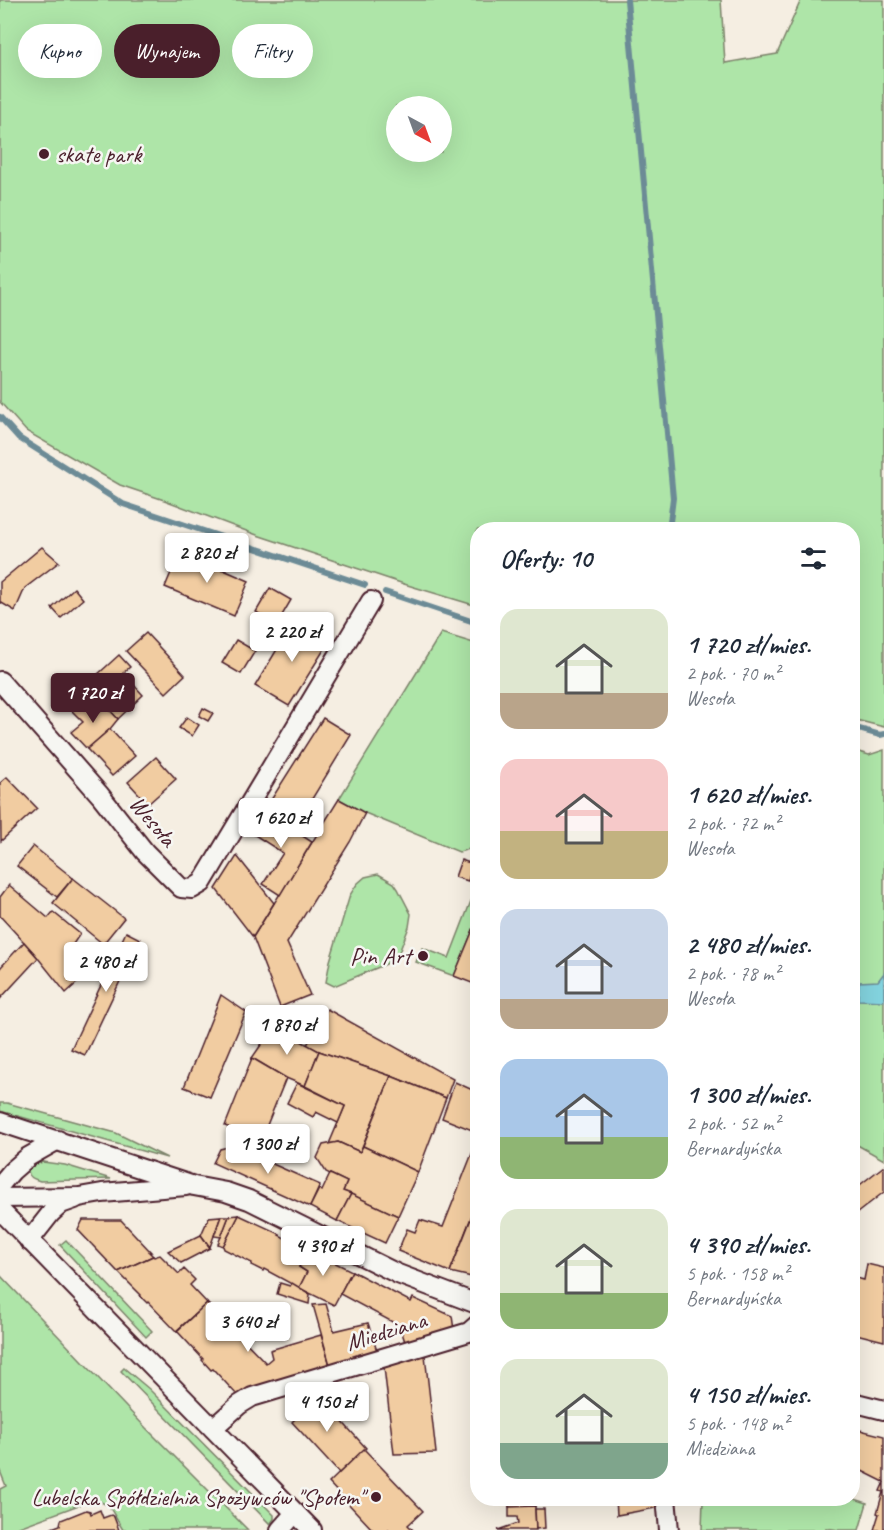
<!DOCTYPE html>
<html lang="pl">
<head>
<meta charset="utf-8">
<style>
	:root { --surface:#fff; --page:#f6f6f7; --text:#1f2937; --muted:#747a83; --accent:#4a1f2b }
	body { margin:0; font-family:Caveat,sans-serif; background:var(--page); color:var(--text); height:100vh; display:flex; flex-direction:column; font-size:22px; white-space:nowrap }
	* { box-sizing:border-box; margin:0 }
	p { font-size:20px; color:var(--muted) }
	.icon { flex:none; width:33px; height:33px; fill:none; stroke:currentColor; stroke-width:2; stroke-linecap:round; stroke-linejoin:round }
	.map { position:relative; flex:1; overflow:hidden }
	.sheet { position:absolute; left:470px; top:522px; width:390px; height:984px; display:flex; flex-direction:column; background:var(--surface); border-radius:24px; box-shadow:0 6px 24px #0002 }
	.sheet>* { flex:none }
	.hud { position:absolute; left:18px; top:24px; width:362px; height:54px; display:flex; gap:12px }
	.needle { width:39px; rotate:139deg }
	.buttons { position:absolute; left:386px; top:96px; display:grid; gap:12px }
	.buttons a { display:grid; place-items:center; width:66px; height:66px; border-radius:50%; background:var(--surface); box-shadow:0 6px 24px #0002; font-size:30px }
	.price { position:absolute; translate:-50% -51px; padding:0 14px; border-radius:6px; background:#fff; color:#222; font-size:20px; line-height:39px; filter:drop-shadow(0 2px 3px #0008) }
	.price::after { content:''; position:absolute; left:50%; top:36px; width:18px; height:14px; margin-left:-9px; background:inherit; clip-path:polygon(0 0,100% 0,50% 100%) }
	.price.current { background:var(--accent); color:#fff }
	ul { padding:0; list-style:none }
	li { display:flex; align-items:center; gap:18px; height:150px; padding:0 30px }
	li span { display:grid; place-items:center; flex:none; width:168px; height:120px; border-radius:18px; color:#555 }
	li>.icon { margin-inline-start:auto }
	span .icon { width:72px; height:72px; fill:#fffc; stroke-width:1 }
	li b { font-size:26px }
	h2 { display:flex; justify-content:space-between; align-items:center; height:72px; padding:0 30px; font-size:26px }
	.chip { padding:0 21px; border-radius:27px; background:var(--surface); box-shadow:0 6px 24px #0002; font-size:21px; line-height:54px }
	.chip.current { background:var(--accent); color:#fff }
	.map>svg:first-child { display:block }
	.green { fill:#aee5a8; stroke:#7c826a; stroke-width:1.5; fill-rule:evenodd }
	.water { fill:#83d3de; stroke:#6c8b96; stroke-width:1.5 }
	.lines { fill:none; stroke-linecap:round; stroke-linejoin:round }
	.stream { stroke:#6c8b96; stroke-width:6 }
	.building { fill:#f1cca1; stroke:#4a1f2b; stroke-width:1.5 }
	.street-casing { stroke:#4a1f2b; stroke-width:22 }
	.street { stroke:#f6f6f2; stroke-width:18 }
	.poi-dot { fill:#4a1f2b; stroke:#f6f6f2; stroke-width:2 }
	.labels { text-anchor:middle; stroke-width:5; stroke-linejoin:round; paint-order:stroke }
	.poi-label { font-size:24px; fill:#4a1f2b; stroke:#f6f6f2; text-anchor:end }
	.street-label { font-size:24px; fill:#4a1f2b; stroke:#f6f6f2 }
</style>
</head>
<body>
<div class="map">
<svg width="884" height="1530" viewBox="0 0 884 1530">
	<rect width="100%" height="100%" fill="#f5eee2"/>
	<filter id="ink" filterUnits="userSpaceOnUse"><feTurbulence type="fractalNoise" baseFrequency=".0167" numOctaves="2"/><feDisplacementMap in="SourceGraphic" scale="12" xChannelSelector="R" yChannelSelector="G"/><feConvolveMatrix kernelMatrix="1 2 1 2 8 2 1 2 1" color-interpolation-filters="sRGB"/></filter>
	<g filter="url(#ink)">
		<g class="green">
			<path d="M0,0h721l4,63 52,-9 24,-54h83v727l-32,-8v-189h-375v76l-73,-22 -147,-49 -90,-34 -47,-16 -94,-54 -26,-29zM396,106h45v46h-45z"/>
			<path d="M441,633l36,11v203l-18,5 -94,-39 -26,-14z"/>
			<path d="M852,750l17,5 15,-5v410l-32,-18z"/>
			<path d="M378,874l16,9 4,6 13,25 -2,13 -11,28 -12,9 -52,22 -8,-4 4,-21 20,-66 7,-11 8,-7z"/>
			<path d="M471,901l6,3v16l-23,56 -38,-14 6,-14 27,10z"/>
			<path d="M0,1103h7l109,30 51,25 -167,-47z"/>
			<path d="M43,1162l22,3 46,14 -71,2c-6,-2 -11,-3 -12,-10l5,-6z"/>
			<path d="M66,1240l86,91 -6,6 -86,-92z"/>
			<path d="M0,1275l146,153 102,102h-125l-14,-24 -14,-7 -84,31h-11v-41l6,-3 -6,-15z"/>
			<path d="M124,1368l25,21 122,123 3,3v4l-4,5 -149,-153z"/>
			<path d="M852,1498l15,5 -8,27h-21l-12,-2v2h-124l1,-31z"/>
		</g>
		<path class="water" d="M884,973v28l-26,-1 1,-18 19,-1z"/>
		<g class="lines">
			<g class="stream">
				<path d="M627,0l46,498 -4,32"/>
				<path d="M0,417l19,21 104,66 242,81"/>
				<path d="M385,592l92,31"/>
				<path d="M852,727l28,8 4,-1"/>
			</g>
		</g>
		<g class="building">
			<path d="M42,547l17,15 -34,26 -10,23 -15,-9v-20z"/>
			<path d="M180,551l69,30 -15,35 -69,-29z"/>
			<path d="M74,588l9,11 -22,19 -9,-10z"/>
			<path d="M270,588l21,12 -14,24 -21,-12z"/>
			<path d="M294,621l36,19 -41,66 -34,-20z"/>
			<path d="M146,633l39,42 -19,18 -40,-42z"/>
			<path d="M236,640l19,11 -14,23 -19,-11z"/>
			<path d="M119,655l11,12 -7,6 20,22 -25,24 -32,-34z"/>
			<path d="M83,701l12,14 11,-9 12,13 -8,10 -23,20 -16,-17 12,-10 -11,-11z"/>
			<path d="M203,708l10,5 -5,8 -9,-5z"/>
			<path d="M187,717l12,8 -7,11 -13,-8z"/>
			<path d="M323,718l28,17 -58,95 -29,-19z"/>
			<path d="M110,729l25,27 -23,20 -25,-27z"/>
			<path d="M156,757l20,22 -28,25 -20,-22z"/>
			<path d="M7,777l30,31 -36,33 -1,-58z"/>
			<path d="M339,799l26,14 -15,29 -63,101 23,52 -30,12 -27,-70z"/>
			<path d="M264,811l48,31 -32,53 -17,-11 20,-31 -33,-21z"/>
			<path d="M33,846l40,32 -16,19 -40,-31z"/>
			<path d="M237,856l37,47 -21,34 -37,-48z"/>
			<path d="M461,860l12,4 -5,17 -13,-4z"/>
			<path d="M73,878l51,40 -21,26 -50,-41z"/>
			<path d="M9,885l39,33 5,-6 27,22 -9,13 20,23 -25,23 -32,-40 -34,-37v-19z"/>
			<path d="M477,920v65l-23,-9z"/>
			<path d="M126,932l14,7 -55,116 -14,-6z"/>
			<path d="M24,942l14,16 -38,41v-31z"/>
			<path d="M221,995l25,17 -36,85 -26,-10z"/>
			<path d="M327,1009l126,70 -7,19 -55,-22 -72,-25 -12,-6z"/>
			<path d="M274,1026l45,25 -14,35 -19,-8 -34,-20z"/>
			<path d="M319,1051l72,25 -31,76 -22,-10 -9,2 16,-38 -40,-20z"/>
			<path d="M252,1058l34,20 -25,62 -36,-14z"/>
			<path d="M391,1076l55,22 -28,74 -55,-26z"/>
			<path d="M455,1082l22,10v40l-35,-14z"/>
			<path d="M297,1083l48,23 -7,17 -22,-11 -3,5 -26,-14z"/>
			<path d="M477,1141v61l-27,70 -52,-21 9,-22 8,3 5,-12 23,7z"/>
			<path d="M338,1142l22,10 3,-6 55,26 -20,44 -55,-25 4,-9 -21,-10 -9,-14 6,-13z"/>
			<path d="M232,1146l88,39 -10,22 -97,-44 7,-14z"/>
			<path d="M884,1166v26l-32,25v-26z"/>
			<path d="M330,1174l17,8 -4,9 8,3 -14,27 -27,-14 9,-18 3,2z"/>
			<path d="M351,1194l47,22 -13,27 -48,-22z"/>
			<path d="M476,1206h1l-1,72 -26,-6z"/>
			<path d="M239,1215l41,19 -1,1 30,15 -10,17 8,5 -8,16 -35,-19 -1,2 -12,-6 1,-2 -28,-14 -1,-3z"/>
			<path d="M239,1215l-16,31 -5,-2 11,-28z"/>
			<path d="M220,1216h1l-11,31 -9,-12 8,-18z"/>
			<path d="M221,1216h8l-8,21 -7,-1z"/>
			<path d="M83,1220h38l30,32h-2l4,4 -35,16 -40,-42z"/>
			<path d="M201,1235l9,13 -29,15 -13,-12z"/>
			<path d="M309,1250l43,21 -18,34 -35,-17 8,-16 -8,-5z"/>
			<path d="M160,1255l19,19 5,-5 11,11 -5,5 17,18 -31,28 -28,-29 -1,1 -7,-7 1,-1 -23,-23 35,-16 1,1z"/>
			<path d="M867,1264l17,4v73l-32,-8 3,-13 -3,-1v-26l4,-15 8,2z"/>
			<path d="M352,1271l59,31 2,-4 39,18 2,14 -49,12 -5,-16 -60,-32z"/>
			<path d="M280,1283l10,3 2,-3 18,11 -1,10 -32,-10z"/>
			<path d="M207,1303l16,16 5,-4 12,12 -5,4 31,32 6,-5 -2,-8 51,-15 9,30 -93,30 -24,-26 -2,1 -9,-10 1,-1 -26,-28z"/>
			<path d="M326,1304l8,27 34,-8 9,28 -47,14 -17,-60z"/>
			<path d="M425,1355l11,98 -42,1 -10,-87z"/>
			<path d="M320,1397l46,51 -27,25 -47,-51 6,-6v-6l-4,-4 1,-6 7,-2 4,5 8,-1z"/>
			<path d="M852,1428l32,8v46l-32,-16z"/>
			<path d="M364,1449l59,62 -15,14 5,5h-40l-44,-47z"/>
			<path d="M884,1482v48h-10l5,-16 -2,-1 6,-21 -3,-1z"/>
			<path d="M508,1498h27v8l-26,1z"/>
			<path d="M616,1498h39l1,10 -39,7z"/>
			<path d="M535,1506l1,24h-38l20,-7 -1,-6h-8v-10z"/>
			<path d="M535,1509h9l1,19 -9,1z"/>
			<path d="M86,1510l4,1 1,3 9,-4 3,8 8,-3 3,2 5,13h-66l-1,-2 8,-3 1,-5z"/>
		</g>
		<g class="lines">
			<g class="street-casing">
				<g id="street">
					<path d="M0,681l100,114 45,57 36,36 11,1 10,-6 169,-282"/>
					<path d="M0,1122l194,64 32,6 23,8 149,74 79,30"/>
					<path d="M0,1185l12,-14 16,-14 30,-17"/>
					<path d="M0,1198l79,-1 23,-4 84,-7"/>
					<path d="M0,1210l312,320"/>
					<path d="M29,1241l22,-28 10,-9 14,-5"/>
					<path d="M852,1402l32,8"/>
					<path d="M213,1428l26,-23 13,-8 217,-65 8,-7"/>
					<path d="M666,1498l3,32"/>
					<path d="M280,1530l15,-17"/>
				</g>
			</g>
			<use href="#street" class="street"/>
		</g>
	</g>
	<g class="poi-dot">
		<circle cx="44" cy="154" r="6"/>
		<circle cx="423" cy="956" r="6"/>
		<circle cx="376" cy="1497" r="6"/>
	</g>
	<g class="labels">
		<g class="poi-label">
			<text x="56" y="162" text-anchor="start">skate park</text>
			<text x="411" y="964">Pin Art</text>
			<text x="364" y="1505">Lubelska Spółdzielnia Spożywców "Społem"</text>
		</g>
		<g class="street-label">
			<text transform="translate(153 821) rotate(50)" y="8">Wesoła</text>
			<text transform="translate(386 1331) rotate(-17)" y="8">Miedziana</text>
		</g>
	</g>
</svg>
<div class="buttons">
<a><svg class="needle" viewBox="-14 -14 28 28"><path d="M0-13l5 13h-10z" fill="#e53935"/><path d="M0 13l5-13h-10z" fill="#747a83"/></svg></a>
</div>
<b class="price" style="left:207px;top:584px">2 820 zł</b>
<b class="price" style="left:292px;top:663px">2 220 zł</b>
<b class="price current" style="left:93px;top:724px">1 720 zł</b>
<b class="price" style="left:281px;top:849px">1 620 zł</b>
<b class="price" style="left:106px;top:993px">2 480 zł</b>
<b class="price" style="left:287px;top:1056px">1 870 zł</b>
<b class="price" style="left:268px;top:1175px">1 300 zł</b>
<b class="price" style="left:323px;top:1277px">4 390 zł</b>
<b class="price" style="left:248px;top:1353px">3 640 zł</b>
<b class="price" style="left:327px;top:1433px">4 150 zł</b>
<div class="hud">
<a class="chip">Kupno</a>
<a class="chip current">Wynajem</a>
<a class="chip">Filtry</a>
</div>
<section class="sheet">
<h2>Oferty: 10<svg class="icon" aria-label="filters" viewBox="0 0 24 24"><path d="M4 7h16M4 17h16"/><circle cx="9" cy="7" r="2"/><circle cx="15" cy="17" r="2"/></svg></h2>
<ul>
<li><span style="background:linear-gradient(#dfe7d0 70%,#b9a48a 0)"><svg class="icon" aria-label="home" viewBox="0 0 24 24"><path d="M3 11l9-7 9 7M6 9v11h12V9"/></svg></span><div><b>1 720 zł/mies.</b><p>2 pok. · 70 m²</p><p>Wesoła</p></div></li>
<li><span style="background:linear-gradient(#f6c9c9 60%,#c2b280 0)"><svg class="icon" aria-label="home" viewBox="0 0 24 24"><path d="M3 11l9-7 9 7M6 9v11h12V9"/></svg></span><div><b>1 620 zł/mies.</b><p>2 pok. · 72 m²</p><p>Wesoła</p></div></li>
<li><span style="background:linear-gradient(#c9d6e8 75%,#b9a48a 0)"><svg class="icon" aria-label="home" viewBox="0 0 24 24"><path d="M3 11l9-7 9 7M6 9v11h12V9"/></svg></span><div><b>2 480 zł/mies.</b><p>2 pok. · 78 m²</p><p>Wesoła</p></div></li>
<li><span style="background:linear-gradient(#a9c7e8 65%,#8fb573 0)"><svg class="icon" aria-label="home" viewBox="0 0 24 24"><path d="M3 11l9-7 9 7M6 9v11h12V9"/></svg></span><div><b>1 300 zł/mies.</b><p>2 pok. · 52 m²</p><p>Bernardyńska</p></div></li>
<li><span style="background:linear-gradient(#dfe7d0 70%,#8fb573 0)"><svg class="icon" aria-label="home" viewBox="0 0 24 24"><path d="M3 11l9-7 9 7M6 9v11h12V9"/></svg></span><div><b>4 390 zł/mies.</b><p>5 pok. · 158 m²</p><p>Bernardyńska</p></div></li>
<li><span style="background:linear-gradient(#dfe7d0 70%,#7fa58c 0)"><svg class="icon" aria-label="home" viewBox="0 0 24 24"><path d="M3 11l9-7 9 7M6 9v11h12V9"/></svg></span><div><b>4 150 zł/mies.</b><p>5 pok. · 148 m²</p><p>Miedziana</p></div></li>
</ul>
</section>
</div>
</body>
</html>
